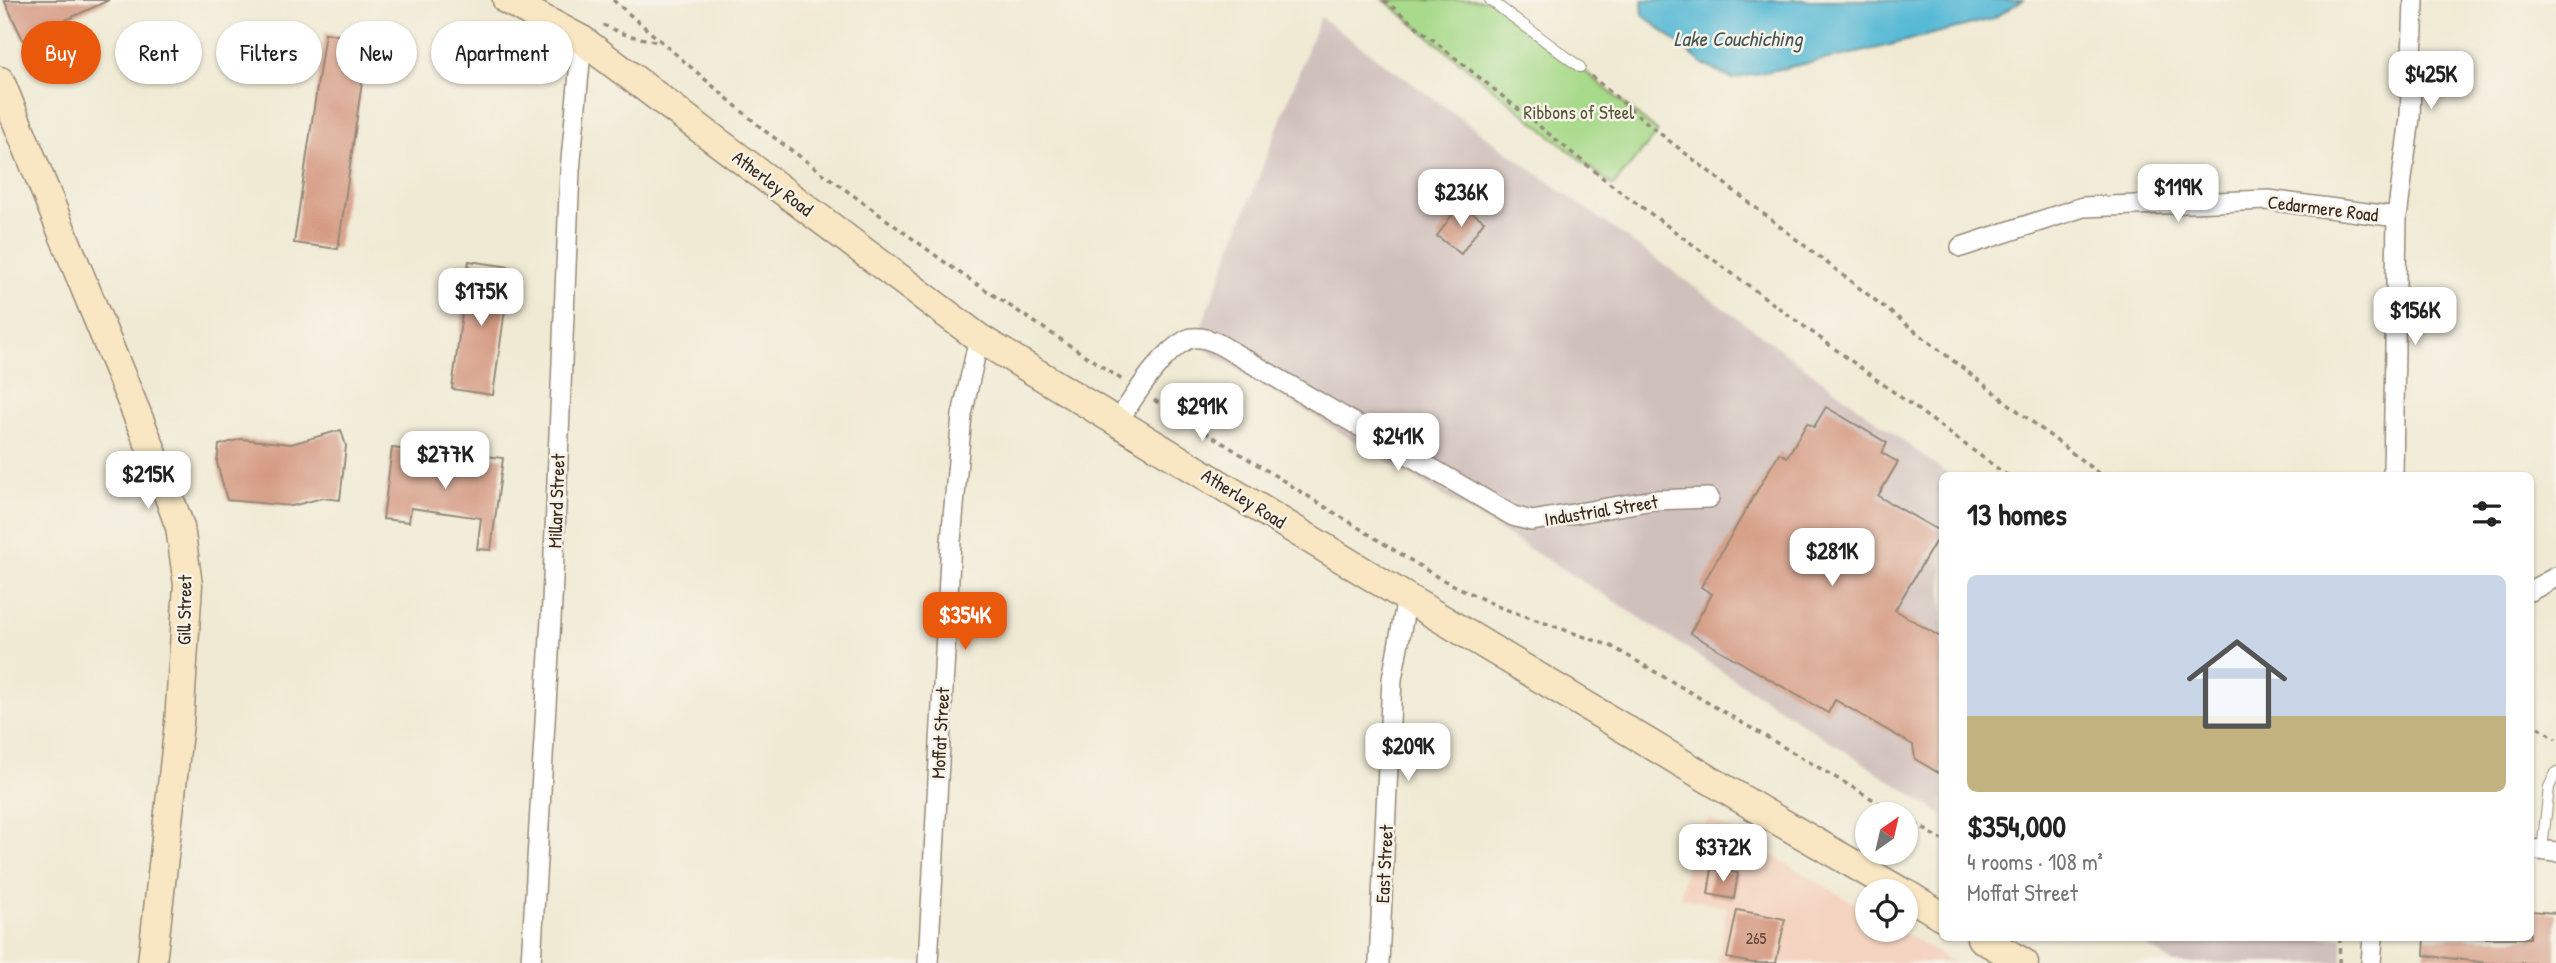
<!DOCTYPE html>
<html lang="en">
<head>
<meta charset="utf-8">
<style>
	:root { --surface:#fff; --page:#f6f6f6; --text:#222; --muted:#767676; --line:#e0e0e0; --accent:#ea580c }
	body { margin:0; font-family:"Patrick Hand",sans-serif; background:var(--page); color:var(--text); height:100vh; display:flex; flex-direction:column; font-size:26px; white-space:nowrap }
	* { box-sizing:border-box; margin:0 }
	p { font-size:23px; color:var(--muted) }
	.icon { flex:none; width:38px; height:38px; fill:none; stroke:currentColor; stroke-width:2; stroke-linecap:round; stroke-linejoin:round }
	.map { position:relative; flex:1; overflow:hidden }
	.side { position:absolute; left:1939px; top:472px; width:595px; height:469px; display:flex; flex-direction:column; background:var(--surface); border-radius:10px; box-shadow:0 2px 5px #0004 }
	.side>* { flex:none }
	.top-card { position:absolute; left:21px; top:21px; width:665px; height:63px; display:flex; gap:14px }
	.needle { width:46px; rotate:34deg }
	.tools { position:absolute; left:1855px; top:802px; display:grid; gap:14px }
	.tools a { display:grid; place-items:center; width:63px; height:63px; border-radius:50%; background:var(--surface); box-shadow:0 2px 5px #0004; font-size:35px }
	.price { position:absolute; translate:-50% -60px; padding:0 16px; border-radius:14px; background:#fff; color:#222; font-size:23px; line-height:46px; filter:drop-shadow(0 2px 4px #0008) }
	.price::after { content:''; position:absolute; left:50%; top:42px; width:21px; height:16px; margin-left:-10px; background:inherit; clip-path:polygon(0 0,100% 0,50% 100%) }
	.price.selected { background:var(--accent); color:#fff }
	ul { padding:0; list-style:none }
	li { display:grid; align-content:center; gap:14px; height:371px; padding:0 28px }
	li+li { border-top:2px solid var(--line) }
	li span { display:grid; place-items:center; height:217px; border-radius:10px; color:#555 }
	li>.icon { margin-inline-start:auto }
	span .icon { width:126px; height:126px; fill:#fffc; stroke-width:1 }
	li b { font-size:30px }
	h2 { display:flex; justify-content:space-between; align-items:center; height:84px; padding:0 28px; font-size:30px }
	.tag { padding:0 24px; border-radius:32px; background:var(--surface); box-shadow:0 2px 5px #0004; font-size:24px; line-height:63px }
	.tag.selected { background:var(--accent); color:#fff }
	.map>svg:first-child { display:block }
	.built { fill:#f4d3c0 }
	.industrial { fill:#d0c0bc }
	.green { fill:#a7da8a; stroke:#718254; stroke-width:2 }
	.water { fill:#57b9d5; stroke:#49727a; stroke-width:2 }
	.building { fill:#d49981 }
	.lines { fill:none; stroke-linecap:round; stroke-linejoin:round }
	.lane-casing { stroke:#968a79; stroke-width:12 }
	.street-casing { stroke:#968a79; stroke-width:22 }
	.secondary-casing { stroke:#968a79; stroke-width:31 }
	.path { stroke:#968a79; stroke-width:3.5; stroke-dasharray:5 5; stroke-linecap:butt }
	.lane { stroke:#fff; stroke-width:10 }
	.street { stroke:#fff; stroke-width:19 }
	.secondary { stroke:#f9e7c3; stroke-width:28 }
	.labels { text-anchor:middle; stroke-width:5; stroke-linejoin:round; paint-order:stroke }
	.number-label { font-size:16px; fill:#614637 }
	.park-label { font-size:19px; fill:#565639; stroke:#f7f3e8 }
	.street-label { font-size:19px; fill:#3b2a1e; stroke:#f7f3e8 }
	.water-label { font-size:21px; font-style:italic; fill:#435555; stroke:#f7f3e8 }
</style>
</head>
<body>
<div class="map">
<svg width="2556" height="963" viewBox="0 0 2556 963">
	<rect width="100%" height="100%" fill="#f7f3e8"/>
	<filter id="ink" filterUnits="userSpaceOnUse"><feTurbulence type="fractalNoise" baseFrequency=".0143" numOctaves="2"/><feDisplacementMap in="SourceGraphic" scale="14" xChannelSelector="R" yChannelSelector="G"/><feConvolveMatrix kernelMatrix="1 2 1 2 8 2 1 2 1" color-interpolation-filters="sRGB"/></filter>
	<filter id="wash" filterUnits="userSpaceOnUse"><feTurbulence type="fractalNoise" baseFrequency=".00686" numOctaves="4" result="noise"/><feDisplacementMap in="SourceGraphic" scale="28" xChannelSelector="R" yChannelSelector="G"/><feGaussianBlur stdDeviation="1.57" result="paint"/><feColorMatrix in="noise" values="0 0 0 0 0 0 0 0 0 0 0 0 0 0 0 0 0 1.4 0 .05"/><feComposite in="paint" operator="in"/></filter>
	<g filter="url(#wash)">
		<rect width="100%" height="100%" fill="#f0ead4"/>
		<path class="built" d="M1709,818l158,93v18h31l57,34h-237l9,-56 -46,-10 7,-45z"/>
		<g class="industrial">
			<path d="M1320,17l458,330 172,129h-8v338l-328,-213 -419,-258z"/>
			<path d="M2135,938h207v25h-169z"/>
		</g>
		<path class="green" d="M1384,0h106l90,67 78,65 -45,54z"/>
		<path class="water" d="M1642,0h381l-31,19 -126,32 -134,28 -29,-15 -60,-49z"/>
		<g id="blocks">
			<g class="building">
				<path d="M4,0h105l-86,40z"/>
				<path d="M325,33l43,7 -30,209 -44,-6z"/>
				<path d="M1460,204l24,17 -23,33 -24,-18z"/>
				<path d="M469,261l42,6 -18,128 -41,-6z"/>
				<path d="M1826,407l61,36 -5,10 16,9 -20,34 63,36 -46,78 47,28v137l-27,-16 -2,-14 -78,-45 -7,13 -138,-80 22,-39 -11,-7 78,-134 8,4 20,-34 7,4z"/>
				<path d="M341,430l5,16 -6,54 -18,-2 -30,8 -65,-6 -10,-37 2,-18 22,-6 50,5z"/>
				<path d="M392,448l17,2 -1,10 68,10 2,-15 25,3 -12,92 -14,-1 4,-31 -70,-10 -2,14 -26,-3z"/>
				<path d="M1712,869l26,4 -4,26 -26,-5z"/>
				<path d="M1737,910l48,9 -9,44h-23l-26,-5z"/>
				<path d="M2530,911l26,2v50h-68l-64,-8 1,-17h105z"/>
			</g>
		</g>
	</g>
	<g filter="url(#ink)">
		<use href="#blocks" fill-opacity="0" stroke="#968a79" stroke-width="2"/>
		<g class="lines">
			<g class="lane-casing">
				<g id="lane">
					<path d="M1490,0l90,67"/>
					<path d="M2542,850l7,-63 7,-14"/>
				</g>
			</g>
			<g class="street-casing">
				<g id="street">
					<path d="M1961,247l122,-40 185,-7 129,17"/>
					<path d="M1118,421c17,-25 41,-66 68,-81 10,-5 21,-1 31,3l296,173 19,5 121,-21 56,-2"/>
					<path d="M2393,476l4,-259 13,-99 4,-118"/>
					<path d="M2530,591l26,-14"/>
					<path d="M2530,849l26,3"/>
					<path d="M531,963l21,-361 18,-431 12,-131"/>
					<path d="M928,963l23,-422 11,-126 17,-77"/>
					<path d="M1379,963l13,-284 15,-81"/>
					<path d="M2371,963l2,-25"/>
				</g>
			</g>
			<g class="secondary-casing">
				<g id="secondary">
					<path d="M507,0l75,40 397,298 428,260 358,215 135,78"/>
					<path d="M0,81l150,365 30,81 8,58 -9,138 -27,240"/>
					<path d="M1906,894l36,22"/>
					<path d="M1981,938l43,25"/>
				</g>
			</g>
			<g class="path">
				<path d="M613,0l152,131 192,140 167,110"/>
				<path d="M1384,0l229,186 395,290"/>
				<path d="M603,25l23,10 33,7"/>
				<path d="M1591,76l67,56 444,344"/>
				<path d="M1154,400l285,178 60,29 112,39 287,168"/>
				<path d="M2530,721l26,18"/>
				<path d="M1906,818l36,22"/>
				<path d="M2339,963l1,-25"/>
			</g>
			<use href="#lane" class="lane"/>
			<use href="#street" class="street"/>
			<use href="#secondary" class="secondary"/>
		</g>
	</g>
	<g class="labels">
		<g class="number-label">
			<text x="1756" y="944">265</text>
		</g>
		<g class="park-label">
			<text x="1579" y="119">Ribbons of Steel</text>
		</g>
		<g class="street-label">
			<text transform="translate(773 183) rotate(37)" y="7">Atherley Road</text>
			<text transform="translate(2323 208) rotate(7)" y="7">Cedarmere Road</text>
			<text transform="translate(1244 498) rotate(32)" y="7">Atherley Road</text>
			<text transform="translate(556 501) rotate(-88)" y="7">Millard Street</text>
			<text transform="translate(1601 510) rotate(-9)" y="7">Industrial Street</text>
			<text transform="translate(184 610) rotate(-89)" y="7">Gill Street</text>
			<text transform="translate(940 733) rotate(-87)" y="7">Moffat Street</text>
			<text transform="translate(1384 864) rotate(-87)" y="7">East Street</text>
		</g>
		<g class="water-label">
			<text x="1738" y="46">Lake Couchiching</text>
		</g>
	</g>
</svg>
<div class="tools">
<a><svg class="needle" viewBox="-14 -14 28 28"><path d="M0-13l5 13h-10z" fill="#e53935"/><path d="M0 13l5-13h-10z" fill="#767676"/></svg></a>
<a><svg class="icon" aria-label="locate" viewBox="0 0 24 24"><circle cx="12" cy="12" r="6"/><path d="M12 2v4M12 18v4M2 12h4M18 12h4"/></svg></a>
</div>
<b class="price" style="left:2431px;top:111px">$425K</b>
<b class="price" style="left:2178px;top:224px">$119K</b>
<b class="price" style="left:1461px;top:229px">$236K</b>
<b class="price" style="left:481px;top:328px">$175K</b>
<b class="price" style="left:2415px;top:347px">$156K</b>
<b class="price" style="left:1202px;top:443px">$291K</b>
<b class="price" style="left:1398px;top:473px">$241K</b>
<b class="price" style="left:445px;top:491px">$277K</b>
<b class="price" style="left:148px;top:511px">$215K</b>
<b class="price" style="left:1832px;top:588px">$281K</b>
<b class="price selected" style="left:965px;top:652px">$354K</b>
<b class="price" style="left:1408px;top:783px">$209K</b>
<b class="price" style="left:1723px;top:884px">$372K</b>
<div class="top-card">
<a class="tag selected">Buy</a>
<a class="tag">Rent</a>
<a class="tag">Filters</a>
<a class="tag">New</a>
<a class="tag">Apartment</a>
</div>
<section class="side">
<h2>13 homes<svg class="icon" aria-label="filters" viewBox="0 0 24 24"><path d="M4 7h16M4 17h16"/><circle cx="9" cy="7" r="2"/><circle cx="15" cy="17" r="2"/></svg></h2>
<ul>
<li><span style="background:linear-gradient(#c9d6e8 65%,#c2b280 0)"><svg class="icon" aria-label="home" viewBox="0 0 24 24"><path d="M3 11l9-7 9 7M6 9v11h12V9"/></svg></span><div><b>$354,000</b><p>4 rooms · 108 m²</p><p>Moffat Street</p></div></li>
</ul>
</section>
</div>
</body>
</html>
